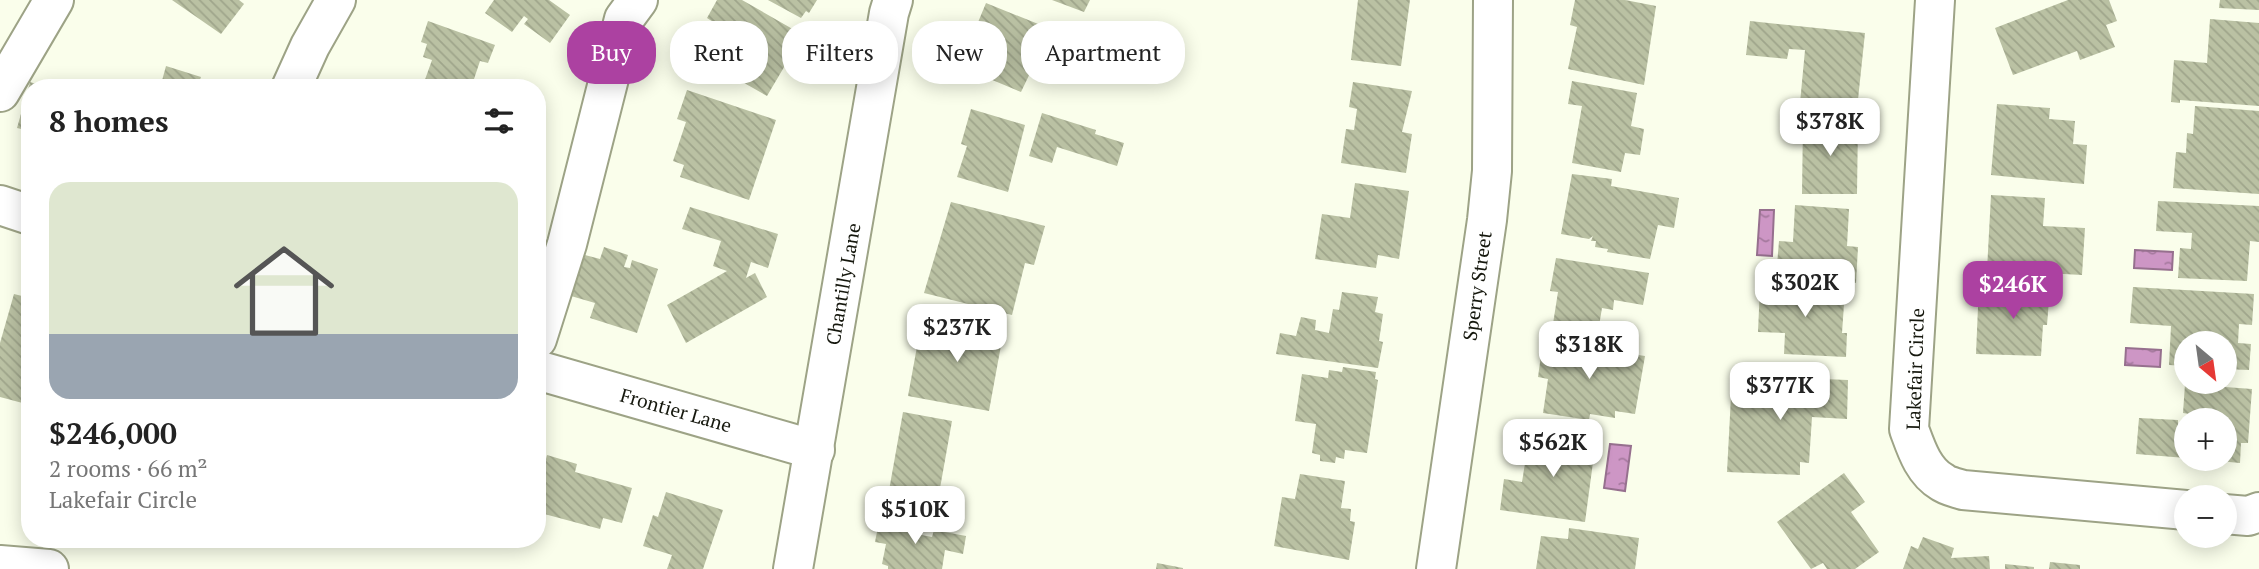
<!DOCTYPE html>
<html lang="en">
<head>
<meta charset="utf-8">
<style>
	:root { --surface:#fff; --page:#f2f2f2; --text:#222; --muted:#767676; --line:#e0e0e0; --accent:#ac41a1 }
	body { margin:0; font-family:"PT Serif",serif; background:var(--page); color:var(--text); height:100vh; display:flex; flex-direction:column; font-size:26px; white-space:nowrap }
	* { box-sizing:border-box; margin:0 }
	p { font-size:23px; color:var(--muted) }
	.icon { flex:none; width:38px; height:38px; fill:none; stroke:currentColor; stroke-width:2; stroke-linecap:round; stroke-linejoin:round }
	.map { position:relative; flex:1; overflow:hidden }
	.panel { position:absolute; left:21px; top:79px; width:525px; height:469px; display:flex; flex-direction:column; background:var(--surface); border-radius:28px; box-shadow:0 4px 18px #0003 }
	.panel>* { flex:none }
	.banner { position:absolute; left:567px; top:21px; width:665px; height:63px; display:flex; gap:14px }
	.needle { width:46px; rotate:151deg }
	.buttons { position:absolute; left:2174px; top:331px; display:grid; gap:14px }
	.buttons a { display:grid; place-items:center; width:63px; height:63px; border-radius:50%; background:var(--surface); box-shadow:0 4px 18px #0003; font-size:35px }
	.price { position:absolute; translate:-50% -60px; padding:0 16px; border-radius:14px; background:#fff; color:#222; font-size:23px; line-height:46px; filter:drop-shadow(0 2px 4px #0008) }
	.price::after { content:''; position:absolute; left:50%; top:42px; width:21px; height:16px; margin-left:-10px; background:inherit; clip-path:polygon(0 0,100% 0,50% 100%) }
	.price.current { background:var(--accent); color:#fff }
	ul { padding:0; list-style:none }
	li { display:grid; align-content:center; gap:14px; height:371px; padding:0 28px }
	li+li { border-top:2px solid var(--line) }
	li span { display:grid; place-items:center; height:217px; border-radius:21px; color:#555 }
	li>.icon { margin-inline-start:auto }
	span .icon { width:126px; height:126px; fill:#fffc; stroke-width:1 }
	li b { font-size:30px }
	h2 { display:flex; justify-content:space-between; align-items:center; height:84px; padding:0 28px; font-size:30px }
	.chip { padding:0 24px; border-radius:28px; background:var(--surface); box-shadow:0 4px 18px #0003; font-size:24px; line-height:63px }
	.chip.current { background:var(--accent); color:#fff }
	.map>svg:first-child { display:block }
	.water { fill:url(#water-ripples); stroke:#96708e; stroke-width:2 }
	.building { fill:url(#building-back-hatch) }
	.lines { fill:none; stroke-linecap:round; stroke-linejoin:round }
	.minor-casing { stroke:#9da386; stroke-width:42 }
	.minor { stroke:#fff; stroke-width:38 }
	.labels { text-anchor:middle; stroke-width:5; stroke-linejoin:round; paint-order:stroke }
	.street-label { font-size:19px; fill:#15170d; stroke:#fff }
</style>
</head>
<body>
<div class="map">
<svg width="2259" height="569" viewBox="0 0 2259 569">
	<defs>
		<pattern id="water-ripples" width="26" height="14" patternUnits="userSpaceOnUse" patternTransform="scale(1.75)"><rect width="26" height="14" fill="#cd96c5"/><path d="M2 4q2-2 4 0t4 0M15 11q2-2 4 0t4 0" fill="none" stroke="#a5799e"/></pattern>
		<pattern id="building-back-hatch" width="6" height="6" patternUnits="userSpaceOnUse" patternTransform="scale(1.75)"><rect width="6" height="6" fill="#bac1a3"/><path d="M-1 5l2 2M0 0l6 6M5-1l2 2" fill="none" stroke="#9fa58b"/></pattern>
	</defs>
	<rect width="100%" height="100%" fill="#fafeeb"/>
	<g class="water">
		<path d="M1760,210h14l-2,46 -15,-1z"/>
		<path d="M2135,250l38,2 -1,18 -38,-2z"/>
		<path d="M2126,348l35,2 -1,17 -35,-2z"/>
		<path d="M1610,444l21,2 -6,45 -21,-3z"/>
	</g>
	<g class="building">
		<path d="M172,0h67l5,4 -23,30z"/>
		<path d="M494,0h55l21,15 -20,28 -26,-19 4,-5 -4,-3 -12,16 -27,-19z"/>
		<path d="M717,0h25l61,35 -36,61 -42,-24 5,-9 -12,-8 12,-22 -23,-15z"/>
		<path d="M768,0h49l-8,13 -3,-2 -5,7z"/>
		<path d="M1052,0h38l-6,12z"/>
		<path d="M1358,0h52l-9,66 -50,-6z"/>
		<path d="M1575,0h50l31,6 -12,79 -76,-16 9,-42 -7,-2z"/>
		<path d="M2068,0h41l8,21 -11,4 9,22 -35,13 -3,-9 -64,24 -18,-47z"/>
		<path d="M2220,0h39v10l-40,-2z"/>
		<path d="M986,3l62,25 -5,11 3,1 -25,52 -50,-21 10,-23 -12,-4z"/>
		<path d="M2210,19l49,4v83l-79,-6v3l-9,-1 3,-42 33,3z"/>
		<path d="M428,21l67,24 -7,18 -8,-2 -9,27h-49l10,-28 -9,-3 4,-13 -6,-2z"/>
		<path d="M1750,21l115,12 -8,76 -57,-6 5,-53 -16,-1 -2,10 -41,-4z"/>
		<path d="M166,66l35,11 -4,11h-37z"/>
		<path d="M1572,81l65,12 -6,33 13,3 -4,26 -15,-2 -4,19 -49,-9 10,-57 -14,-2z"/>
		<path d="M30,82l16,5 -16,1v43l-13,-3z"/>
		<path d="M1353,82l59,9 -10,41 10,2 -6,39 -65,-10 5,-34 8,1 3,-21 -8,-2z"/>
		<path d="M687,90l89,30 -27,80 -69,-23 4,-12 -11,-4 13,-39 -9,-3z"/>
		<path d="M1997,104l53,4 -1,11 26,2 -2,23 14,1 -3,39 -93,-9z"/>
		<path d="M2195,106l64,5v83l-86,-6 3,-36 10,1 1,-20 6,1z"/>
		<path d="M971,109l54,16 -17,67 -51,-15 10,-31 -6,-2z"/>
		<path d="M1042,113l54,17 -1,4 29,9 -7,23 -60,-19 -5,16 -23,-7z"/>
		<path d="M1803,121l55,1 -1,72h-55z"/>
		<path d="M1572,174l40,5 -1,7 68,12 -5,30 -16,-3 -8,34 -43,-7 1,-3 -13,-2 1,-6h-5l2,-5 -4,3 -28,-5z"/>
		<path d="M1355,183l54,8 -10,68 -21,-4 -2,13 -61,-9 7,-45 28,4z"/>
		<path d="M1991,195l54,3 -2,28 42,2 -3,47 -95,-5z"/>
		<path d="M2158,201l101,5v36l-9,-1 -3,40 -69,-3 2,-30 11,1 1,-16 -36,-2z"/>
		<path d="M951,202l94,24 -11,39 -9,-2 -13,52 -88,-22z"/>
		<path d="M1795,205l54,4 -2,37 11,1 -2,36 -80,-6 3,-36 14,1z"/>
		<path d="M690,207l88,27 -10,34 -17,-6 -5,16 9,-5 12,24 -81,46 -19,-38 60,-34 -14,-5 8,-25 -39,-12z"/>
		<path d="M604,247l24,8 -4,12 6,1 2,-8 26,9 -21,64 -47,-15 5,-15 -24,-7 14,-41 15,4z"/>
		<path d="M1556,258l93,15 -6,32 -29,-5 -1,10 -11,-2 -5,30 -45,-8 6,-38 -8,-1z"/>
		<path d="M1989,283l56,3 -1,14h5l-2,25h-4l-2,31 -65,-2 2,-47h11z"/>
		<path d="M1760,286l85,4 -3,43h5l-1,24 -62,-3 1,-21 -27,-1z"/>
		<path d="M2133,287l121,7 -2,31 -13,-1 -1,19 13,1 -2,26 -25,-1v-26h-38v23l-17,-1 2,-39 -41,-3z"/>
		<path d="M1342,292l36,5 -3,15 8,2 -4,27 4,1 -5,26 -102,-14 4,-21 16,3 5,-19 15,3 -1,10 14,3 4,-24 6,1z"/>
		<path d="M14,294l16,4v107l-30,-8v-54z"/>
		<path d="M932,316l72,13 -15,82 -81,-15 10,-55 9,1z"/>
		<path d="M1543,341l102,15 -10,58 -20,-3v7l-25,-4 -1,6 -46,-7 5,-34 -10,-2z"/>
		<path d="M1343,367l33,5 -1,7 3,1 -11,73 -22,-3 -1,9 -8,-2 -1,6 -15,-2v-6l-8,-2 4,-29 -21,-3 7,-47 26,4 1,-8 13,2z"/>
		<path d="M1749,376l99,4 -1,39 -35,-2 -3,46 -9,-1v13l-73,-3 4,-76 17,1z"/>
		<path d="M2185,384l67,5 -4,54h-7l-1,20 -32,-3v-2h16v-38h-35v-6l-6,-1z"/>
		<path d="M903,412l49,9 -15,84 -49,-9z"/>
		<path d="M2139,418l39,2v13h8v25l-50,-4z"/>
		<path d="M1534,432l62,8 -11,82 -85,-12 4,-31 18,3 4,-25 4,1z"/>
		<path d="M547,455l30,9 -2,8 57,16 -10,35 -19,-5 -3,11 -63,-17v-47l7,2z"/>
		<path d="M1844,473l21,29 -14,10 28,40 -24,17h-28l-4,-6 -12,6 -34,-47z"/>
		<path d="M1300,474l45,7 -4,27 10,1 -1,12 5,1 -6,38 -75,-14 8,-49 13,2z"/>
		<path d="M666,492l57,18 -20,59h-36l5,-14 -29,-9 10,-31 5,2z"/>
		<path d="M880,517l33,6 -2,10 21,4 2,-7 32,6 -3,18 -18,-4 -3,19h-54v-3l-6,-2 4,-20 -11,-2z"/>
		<path d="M1569,528l70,10 -4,31h-99l5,-33 27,3z"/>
		<path d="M1923,537l31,11 -3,10 38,-2 1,13h-87l8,-23 7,3z"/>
		<path d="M2050,562l30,3v4h-31z"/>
		<path d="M1157,563l26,5v1h-27z"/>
		<path d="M2005,564l29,3v2h-29z"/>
	</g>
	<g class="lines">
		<g class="minor-casing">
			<g id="minor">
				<path d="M1935,0l-26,429c7,19 14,42 33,53 5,4 15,6 21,8l223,20"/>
				<path d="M291,88l19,-42 26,-46"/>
				<path d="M0,92l54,-92"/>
				<path d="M0,205l30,10"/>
				<path d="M537,339l30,-95 57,-225 14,-19"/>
				<path d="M537,370l278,80"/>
				<path d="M2224,514l24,2 11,-4"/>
				<path d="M0,565l49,4"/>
				<path d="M793,569l96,-556 4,-13"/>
				<path d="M1436,569l51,-349 5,-49 1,-171"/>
			</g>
		</g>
		<use href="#minor" class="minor"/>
	</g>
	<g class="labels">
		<g class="street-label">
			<text transform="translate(843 284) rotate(-80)" y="7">Chantilly Lane</text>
			<text transform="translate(1477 286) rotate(-82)" y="7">Sperry Street</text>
			<text transform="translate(1915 369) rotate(-88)" y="7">Lakefair Circle</text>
			<text transform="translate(676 410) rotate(16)" y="7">Frontier Lane</text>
		</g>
	</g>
</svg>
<div class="buttons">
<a><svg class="needle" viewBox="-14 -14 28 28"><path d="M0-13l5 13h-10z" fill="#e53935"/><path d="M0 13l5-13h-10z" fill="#767676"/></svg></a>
<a>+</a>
<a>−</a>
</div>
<b class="price" style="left:1830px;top:158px">$378K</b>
<b class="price" style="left:1805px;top:319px">$302K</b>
<b class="price current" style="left:2013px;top:321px">$246K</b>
<b class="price" style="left:957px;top:364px">$237K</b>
<b class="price" style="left:1589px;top:381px">$318K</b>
<b class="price" style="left:1780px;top:422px">$377K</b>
<b class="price" style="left:1553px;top:479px">$562K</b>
<b class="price" style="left:915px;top:546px">$510K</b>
<div class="banner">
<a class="chip current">Buy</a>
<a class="chip">Rent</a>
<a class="chip">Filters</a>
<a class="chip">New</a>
<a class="chip">Apartment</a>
</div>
<section class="panel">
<h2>8 homes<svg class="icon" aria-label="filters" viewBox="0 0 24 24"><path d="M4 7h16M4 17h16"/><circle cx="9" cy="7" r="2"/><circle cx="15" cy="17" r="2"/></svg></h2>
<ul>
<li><span style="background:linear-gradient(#dfe7d0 70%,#9aa5b1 0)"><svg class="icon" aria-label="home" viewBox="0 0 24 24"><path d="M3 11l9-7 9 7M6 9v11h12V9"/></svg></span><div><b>$246,000</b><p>2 rooms · 66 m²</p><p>Lakefair Circle</p></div></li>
</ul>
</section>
</div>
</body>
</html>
